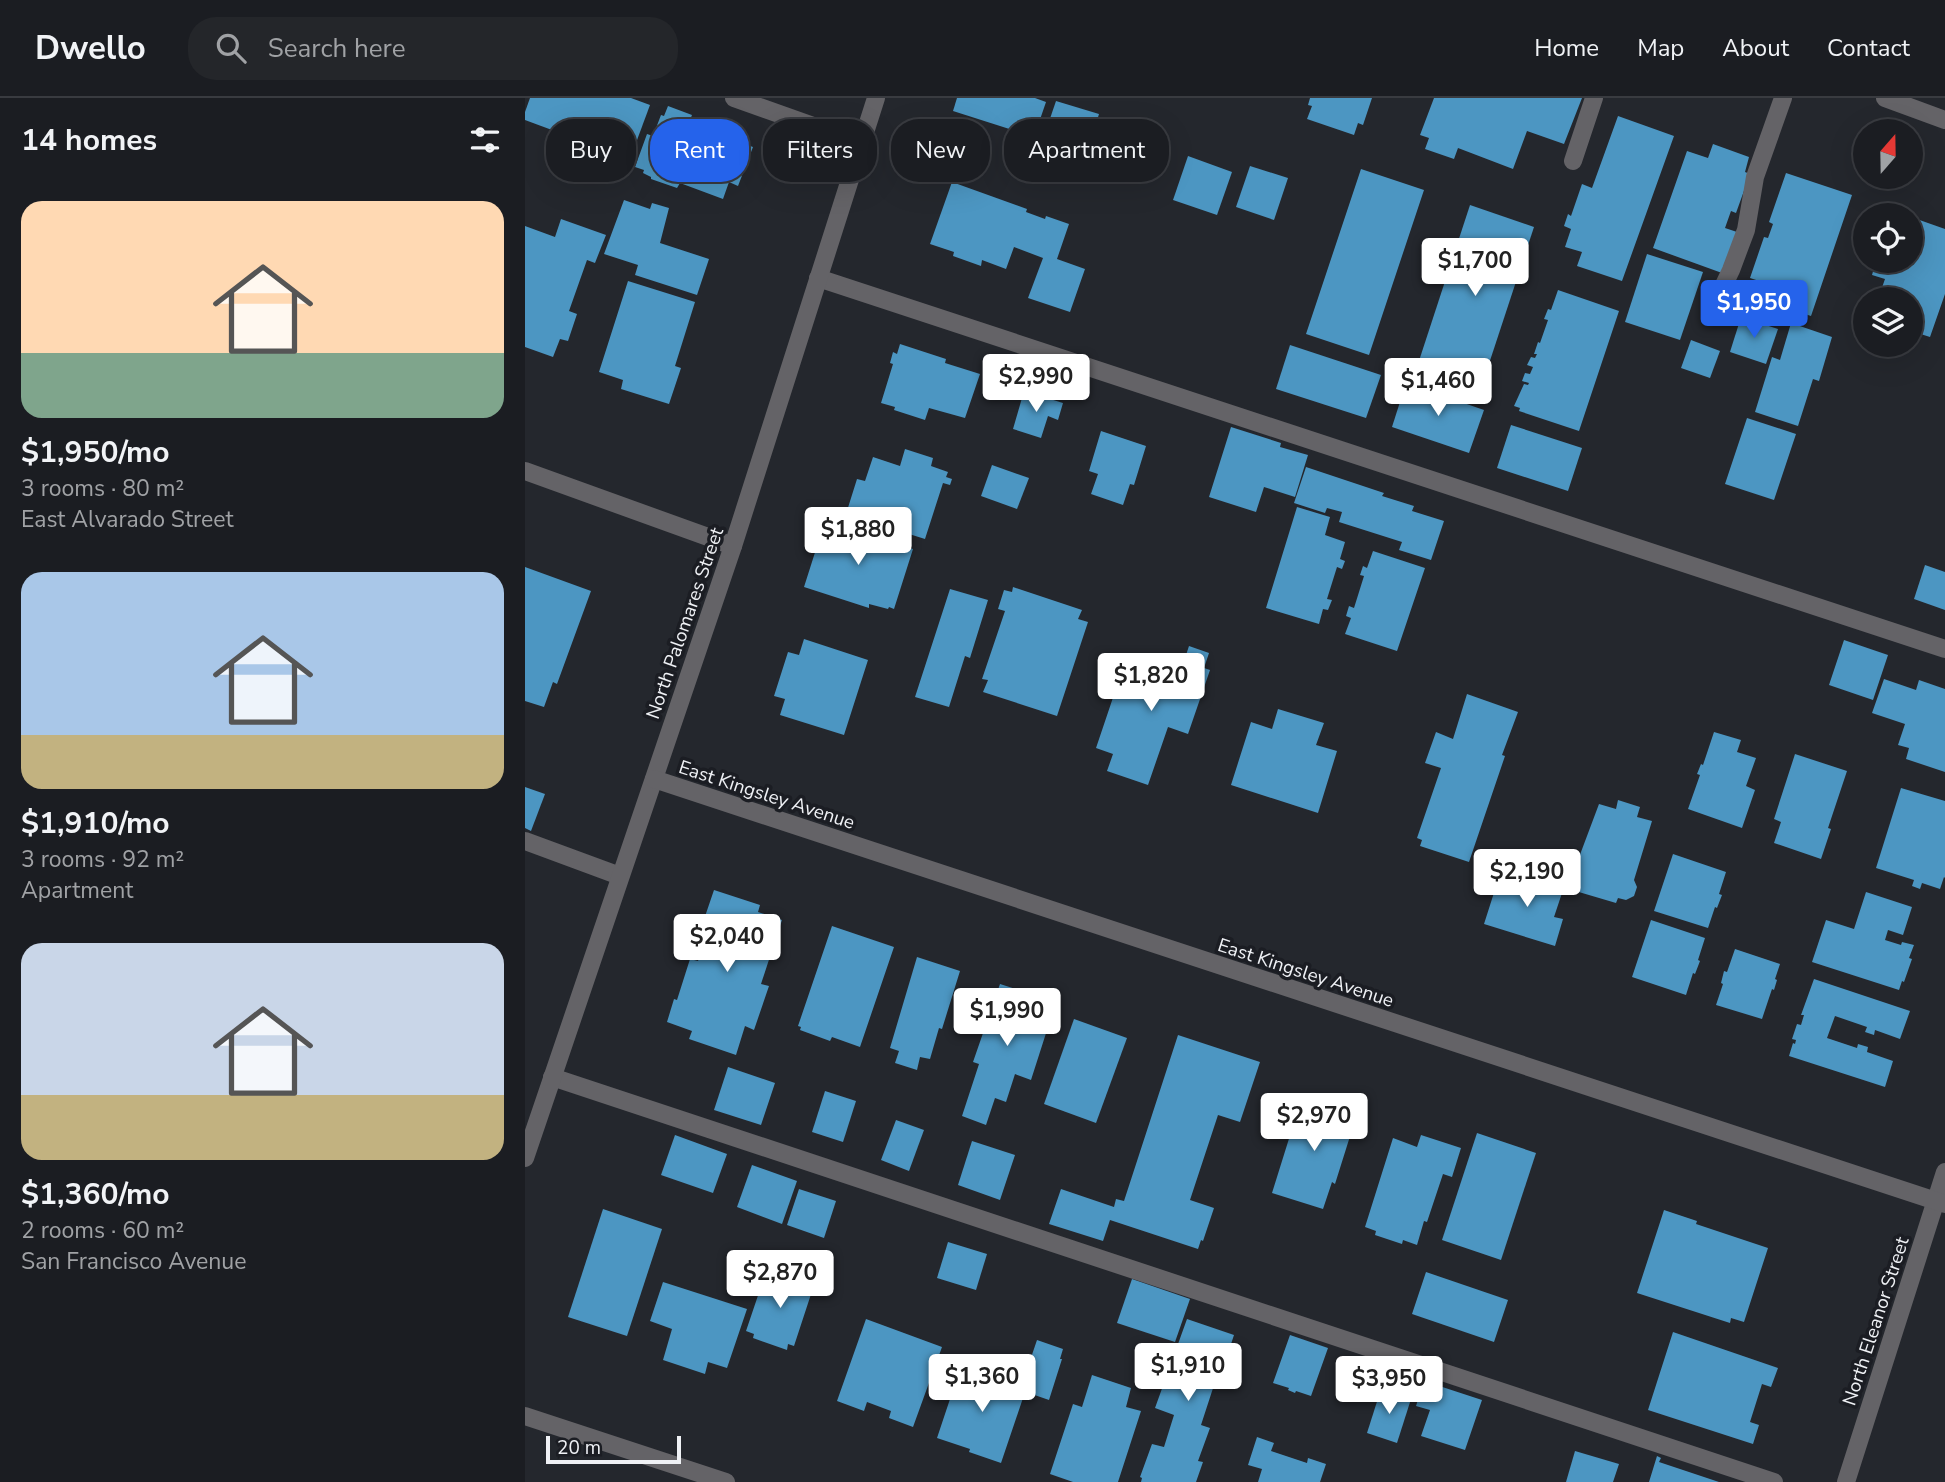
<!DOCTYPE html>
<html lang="en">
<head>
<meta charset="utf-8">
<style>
	:root { --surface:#1b1d22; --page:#24262a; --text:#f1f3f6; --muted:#a0a2a5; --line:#393b40; --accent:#2563eb }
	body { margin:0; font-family:"Nunito Sans",sans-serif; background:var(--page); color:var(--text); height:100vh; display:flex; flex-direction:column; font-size:26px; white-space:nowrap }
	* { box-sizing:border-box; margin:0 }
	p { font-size:23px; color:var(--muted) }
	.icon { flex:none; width:38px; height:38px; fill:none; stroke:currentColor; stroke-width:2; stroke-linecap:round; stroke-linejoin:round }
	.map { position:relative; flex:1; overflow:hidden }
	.sheet { display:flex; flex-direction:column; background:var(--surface); width:525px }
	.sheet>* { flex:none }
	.top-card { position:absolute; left:21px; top:21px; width:665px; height:63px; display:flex; gap:14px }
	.needle { width:46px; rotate:20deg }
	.tools { position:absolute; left:1328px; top:21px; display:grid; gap:14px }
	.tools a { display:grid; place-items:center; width:70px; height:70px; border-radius:50%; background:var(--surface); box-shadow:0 7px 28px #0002,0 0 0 2px var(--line); font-size:35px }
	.scale { position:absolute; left:21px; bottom:18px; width:135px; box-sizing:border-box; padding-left:7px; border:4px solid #eff1f5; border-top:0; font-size:19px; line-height:24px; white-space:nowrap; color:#eff1f5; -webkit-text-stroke:5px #1b1d23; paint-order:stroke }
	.price { position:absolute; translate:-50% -60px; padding:0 16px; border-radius:7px; background:#fff; color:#222; font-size:23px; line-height:46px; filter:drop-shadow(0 2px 4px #0008) }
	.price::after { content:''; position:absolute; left:50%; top:42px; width:21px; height:16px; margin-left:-10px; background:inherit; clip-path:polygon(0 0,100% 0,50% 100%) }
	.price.active { background:var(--accent); color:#fff }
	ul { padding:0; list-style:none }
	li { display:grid; align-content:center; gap:14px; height:371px; padding:0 21px }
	li span { display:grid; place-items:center; height:217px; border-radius:21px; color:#555 }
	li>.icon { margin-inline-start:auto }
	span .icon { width:126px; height:126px; fill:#fffc; stroke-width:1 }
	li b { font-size:30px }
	h2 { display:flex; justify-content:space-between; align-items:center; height:84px; padding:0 21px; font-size:30px }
	.pill { padding:0 24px; border-radius:28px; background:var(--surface); box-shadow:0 7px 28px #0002,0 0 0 2px var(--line); font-size:24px; line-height:63px }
	.pill.active { background:var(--accent); color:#fff }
	header { display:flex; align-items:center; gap:42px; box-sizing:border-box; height:98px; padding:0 35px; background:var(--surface); border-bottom:2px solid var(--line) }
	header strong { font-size:33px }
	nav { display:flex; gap:38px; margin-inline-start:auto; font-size:24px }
	.search { width:490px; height:63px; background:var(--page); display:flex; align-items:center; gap:18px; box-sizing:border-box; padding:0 24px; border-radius:28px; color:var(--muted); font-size:26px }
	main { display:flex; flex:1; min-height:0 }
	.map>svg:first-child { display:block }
	.building { fill:#4c96c2 }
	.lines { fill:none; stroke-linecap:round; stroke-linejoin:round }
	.service { stroke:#646367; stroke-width:18 }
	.minor { stroke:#646367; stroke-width:18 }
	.tertiary { stroke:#646367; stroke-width:18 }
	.labels { text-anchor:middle; stroke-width:7; stroke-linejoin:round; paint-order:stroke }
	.street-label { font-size:19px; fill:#eff1f5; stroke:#1b1d23 }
</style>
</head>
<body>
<header>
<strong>Dwello</strong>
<div class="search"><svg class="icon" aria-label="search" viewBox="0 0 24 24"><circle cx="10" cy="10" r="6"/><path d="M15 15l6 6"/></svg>Search here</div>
<nav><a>Home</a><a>Map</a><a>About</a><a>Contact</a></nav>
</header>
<main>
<section class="sheet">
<h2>14 homes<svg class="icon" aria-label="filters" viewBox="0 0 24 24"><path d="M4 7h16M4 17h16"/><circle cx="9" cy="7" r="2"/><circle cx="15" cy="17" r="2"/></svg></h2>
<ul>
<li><span style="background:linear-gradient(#ffd9b3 70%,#7fa58c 0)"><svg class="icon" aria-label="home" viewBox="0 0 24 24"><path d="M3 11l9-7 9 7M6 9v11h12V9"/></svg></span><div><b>$1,950/mo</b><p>3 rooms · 80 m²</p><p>East Alvarado Street</p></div></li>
<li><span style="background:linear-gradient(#a9c7e8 75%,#c2b280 0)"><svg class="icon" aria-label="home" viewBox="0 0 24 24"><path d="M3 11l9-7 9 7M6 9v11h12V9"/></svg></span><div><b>$1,910/mo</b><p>3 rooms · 92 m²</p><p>Apartment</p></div></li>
<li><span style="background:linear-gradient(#c9d6e8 70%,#c2b280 0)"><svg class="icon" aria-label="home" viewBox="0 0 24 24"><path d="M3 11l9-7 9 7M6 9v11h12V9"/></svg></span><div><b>$1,360/mo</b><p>2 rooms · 60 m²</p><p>San Francisco Avenue</p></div></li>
</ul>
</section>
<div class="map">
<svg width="1420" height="1384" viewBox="0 0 1420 1384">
	<rect width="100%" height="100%" fill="#24272d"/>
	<g class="building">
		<path d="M5,0h101l19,7 -20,54 -105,-39v-8z"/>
		<path d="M432,0h78l11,4 -12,35 -81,-26z"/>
		<path d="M785,0h62l-9,27 -5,-2 -4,12 -47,-16 5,-13 -4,-1z"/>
		<path d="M909,0h148l-18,46 -37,-13 -14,38 -55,-21 -4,11 -29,-10 4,-11 -9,-3z"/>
		<path d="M531,3l43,13 -13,42 -44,-14z"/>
		<path d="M143,8l24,9 -4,10 7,2 8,-6 10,4 4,9 36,13 -15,39 -9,-4 -6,17 -43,-16 -3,5 -26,-9v-2l-8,-4 1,-3 -9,-3 12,-33 6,2 8,-21 3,1z"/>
		<path d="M1093,18l56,20 -52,145 -45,-15 5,-14 -17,-5 6,-18 -7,-3 4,-12 3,2 11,-32 10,4z"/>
		<path d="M1188,46l36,13 -4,15 5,2 -14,39 -5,-2 -6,17 12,4 -15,41 -69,-25 34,-97 21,7z"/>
		<path d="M663,58l44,16 -15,43 -44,-15z"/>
		<path d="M725,68l38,12 -14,42 -38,-13z"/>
		<path d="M836,71l63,21 -55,165 -63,-21z"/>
		<path d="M1261,75l66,22 -41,121 -36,-12 6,-16 -31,-10 14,-41 4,1 5,-14 -4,-2z"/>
		<path d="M427,84l75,27 -1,3 19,7 1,-3 23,8 -12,35 28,10 -15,43 -42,-14 15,-40 -29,-11 -8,22 -24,-9 -1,6 -28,-10 1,-4 -24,-8z"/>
		<path d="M99,102l26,9 2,-6 17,5 -9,35 49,16 -12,36 -62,-20 3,-10 -34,-11z"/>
		<path d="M945,107l64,22 -54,164 -64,-21z"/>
		<path d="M1386,119l34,12v65l-15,43 -19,-6v-32h-33l7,-20 -13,-4 4,-14h35z"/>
		<path d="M36,121l45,16 -11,28 -8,-3 -18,51 8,3 -9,27 -8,-2 -7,18 -28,-10v-121l30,11z"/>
		<path d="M1122,156l56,18 -23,68 -55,-18z"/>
		<path d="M103,183l67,21 -20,64 6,2 -12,36 -48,-15 2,-9 -24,-8z"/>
		<path d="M1033,192l61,21 -40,120 -60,-20 1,-3 -6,-2 10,-22 4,1 1,-2 -7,-2 3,-8 5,1 3,-7 -6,-2 4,-8 4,1 2,-4h-3l4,-12 2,1 8,-23 -4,-1 4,-10 3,1z"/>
		<path d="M1216,219l37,12 -12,35 -36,-12z"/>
		<path d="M1266,225l41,14 -13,44 -6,-2 -15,47 -43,-14 17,-55 8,3z"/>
		<path d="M1166,242l29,11 -10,27 -29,-10z"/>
		<path d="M375,246l46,15 -1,4 35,11 -15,44 -36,-10 -4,12 -31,-10 1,-3 -14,-4 12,-39 -3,-1 3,-11 4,2z"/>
		<path d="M765,247l91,30 -15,43 -90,-29z"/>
		<path d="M881,285l78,27 -15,43 -77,-26z"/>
		<path d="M499,293l39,12 -5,17 -10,-4 -7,22 -28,-9z"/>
		<path d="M1222,320l49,16 -22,66 -49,-16z"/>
		<path d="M986,327l71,23 -14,43 -71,-23z"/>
		<path d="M706,329l50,16 -1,4 28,8 -13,42 -31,-10 -8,25 -47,-15z"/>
		<path d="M576,333l45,15 -12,39 -4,-1 -7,21 -32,-11 7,-20 -9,-3z"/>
		<path d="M380,351l28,9 -2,8 17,6 -2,5 6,2 -2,6 -7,-2 -18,56 -16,-5 -2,5 -6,-2 1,-5 -12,-4 -1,3 -8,-2 2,-4 -14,-4v5l-7,-2 1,-4 -17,-6 11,-35 8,2 8,-24 27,9z"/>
		<path d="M467,367l37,13 -12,31 -36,-13z"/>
		<path d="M781,369l78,26 -2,3 32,10 -2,5 32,10 -13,39 -32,-10 3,-8 -63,-20 3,-10 -15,-4 -2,5 -31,-10z"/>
		<path d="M772,409l33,10 -5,18 20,7 -5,17 5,2 -3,8 -5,-2 -10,32 5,1 -4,10 -5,-1 -4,15 -53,-16z"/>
		<path d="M300,423l88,28 -19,60 -5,-2 -1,2 -19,-5v4l-65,-21z"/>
		<path d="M848,453l52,17 -28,83 -52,-17 6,-16 -5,-2 3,-10 5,2 10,-32 -4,-1 3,-9 4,2z"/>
		<path d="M1400,467l20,7v38l-31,-11z"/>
		<path d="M0,469l66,24 -34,93 -4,-2 -9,25 -19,-6z"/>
		<path d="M488,489l69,23 -4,9 10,3 -31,94 -74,-24 5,-12 -6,-1 23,-68 -7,-2 6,-19 8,2z"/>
		<path d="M425,491l38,11 -18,58 -5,-2 -16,51 -34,-10z"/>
		<path d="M279,541l64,21 -24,75 -64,-20 5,-16 -11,-3 14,-44 11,3z"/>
		<path d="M1319,542l44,15 -15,45 -44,-15z"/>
		<path d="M664,548l20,7 -5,15 6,2 -22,64 -20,-7 -20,58 -41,-14 6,-17 -17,-6 29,-86 35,12 3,-10 8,2 3,-9 10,4z"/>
		<path d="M1359,581l32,11 3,-10 26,9v83l-39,-13 3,-11 -11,-3 7,-21 -33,-11z"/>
		<path d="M942,596l51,18 -16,43 3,1 -36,106 -49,-16 2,-6 -5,-2 24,-70 -16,-5 11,-31 17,7z"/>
		<path d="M753,611l46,14 -8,22 21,6 -19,62 -87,-28 20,-63 21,7z"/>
		<path d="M1189,634l27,8 -4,12 19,6 -10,28 9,4 -13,38 -54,-19 12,-34 -3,-1 4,-10 2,1z"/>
		<path d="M1270,656l52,17 -19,57 3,1 -10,30 -47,-16 7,-21 -7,-3z"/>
		<path d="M0,689l20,7 -14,37 -6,-3z"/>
		<path d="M1376,690l44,13v77l-1,-1 -4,12 -18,-6 -2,6 -8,-3 2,-6 -38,-12z"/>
		<path d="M1093,702l22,7 -3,10 15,4 -18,59 3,7 -3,9 -8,4 -8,-2 -2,5 -44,-13 4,-13 -4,-1 27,-72 17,5z"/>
		<path d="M1148,756l53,18 -7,22 3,1 -5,13 -2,-1 -7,21 -54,-17z"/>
		<path d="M993,777l6,2 1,-2 39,12 -10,30 9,2 -8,27 -71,-22 15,-47 17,6z"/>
		<path d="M189,792l46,15 -2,7 24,8 -21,64 8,2 -15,44 -9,-4 -9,29 -47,-16 3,-8 -25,-9 7,-23 3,1 13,-41 8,2 6,-16 -5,-2 1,-5 -2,-1z"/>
		<path d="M1341,794l46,15 -9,28 -15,-5 -3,10 16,5 1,-3 12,3 -5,13 3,1 -8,23 -2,-1 -3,9 -87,-28 14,-42 28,9z"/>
		<path d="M1126,822l54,18 -7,22 2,1 -5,13 -2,-1 -7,22 -54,-18z"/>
		<path d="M307,828l62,21 -34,100 -28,-10 -2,4 -30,-11 1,-3 -3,-1z"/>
		<path d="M1210,851l45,15 -5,15 2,1 -3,10 -2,-1 -10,30 -46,-14 7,-21 -2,-1 3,-12 3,1z"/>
		<path d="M392,859l43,14 -18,58 -3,-1 -9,31 -10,-2 -3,13 -22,-7 4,-12 -9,-3z"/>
		<path d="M1289,881l96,32 -10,28 -25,-9 -1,5 -9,-3 2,-5 -32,-11 -8,22 30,10 1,-4 10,3 -1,5 26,9 -8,26 -96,-31 4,-13 2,1 1,-4 -4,-1 5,-15 4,1 3,-10h-3z"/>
		<path d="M475,886l56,18 -25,78 -16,-6 -9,28 -11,-4 -9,27 -24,-9 17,-52 -6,-2z"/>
		<path d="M549,921l53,19 -31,85 -52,-19z"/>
		<path d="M653,937l82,27 -20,60 -22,-7 -28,85 24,8 -11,33 -2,-1 -3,9 -88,-29 -7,21 -54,-17 12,-35 53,18 2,-8 8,2z"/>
		<path d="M203,969l47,16 -14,42 -47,-15z"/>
		<path d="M300,993l31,10 -13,41 -31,-10z"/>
		<path d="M777,999l55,17 -22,70 -3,-2 -9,27 -51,-16z"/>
		<path d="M371,1022l28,10 -15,41 -28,-11z"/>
		<path d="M952,1035l59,20 -35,107 -59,-20z"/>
		<path d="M150,1037l52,19 -14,39 -52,-18z"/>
		<path d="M896,1037l40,13 -9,29 -9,-3 -16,48 -3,-1 -7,24 -14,-5 -1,4 -27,-9 1,-4 -11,-4 28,-89 24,9z"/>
		<path d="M447,1043l43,14 -15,45 -42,-15z"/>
		<path d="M227,1067l45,16 -15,43 -45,-17z"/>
		<path d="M274,1091l37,12 -12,37 -37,-13z"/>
		<path d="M78,1111l59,20 -35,107 -59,-19z"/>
		<path d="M1139,1112l33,11 -1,3 72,24 -24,74 -13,-4 -1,5 -93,-30z"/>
		<path d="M423,1144l39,12 -11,36 -39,-12z"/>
		<path d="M242,1171l47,16 -20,61 -6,-2 -1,6 -34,-12 1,-4 -8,-3z"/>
		<path d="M901,1174l82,28 -14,42 -82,-28z"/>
		<path d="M607,1181l58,20 -15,43 -58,-19z"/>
		<path d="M138,1184l84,27 -20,59 -19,-6 -3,12 -42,-14 9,-31 -22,-8z"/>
		<path d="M341,1221l76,28 -29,80 -24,-9 2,-7 -24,-9 -3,9 -27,-10z"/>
		<path d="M662,1221l47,16 -16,48 -3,-1 -14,43 9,3 -12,33 5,1 -7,20h-55l1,-4 -2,-1 12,-33 12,3 10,-32 -19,-7z"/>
		<path d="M1148,1234l105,36 -7,19 -9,-3 -12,38 9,3 -6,19 -105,-34z"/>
		<path d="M765,1237l38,13 -17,48 -15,-5 -1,2 -7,-3 1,-2 -16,-5z"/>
		<path d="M512,1242l26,9 -3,10h2l-13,41 -29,-10z"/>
		<path d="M452,1269l40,13 -5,14 11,4 -22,65 -32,-11 1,-3 -33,-11 20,-60 15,4z"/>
		<path d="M567,1277l39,13 -5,19 15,4 -23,71h-45l-23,-8 23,-70 9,3z"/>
		<path d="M899,1283l58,19 -17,50 -44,-14 9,-26 -14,-4z"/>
		<path d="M856,1291l30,10 -14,44 -30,-10z"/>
		<path d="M732,1339l17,6 -3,8 36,12 1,-5 18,6 -6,18h-62l4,-13 -14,-4z"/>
		<path d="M1050,1353l44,13 -6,18h-47z"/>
		<path d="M1132,1358l4,2 -2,4 60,20h-70z"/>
	</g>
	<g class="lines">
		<g class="service">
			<path d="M209,0l127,45"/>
			<path d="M1048,63l21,-63"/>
			<path d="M293,180l1127,371"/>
			<path d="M1188,210l18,-38 15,-40 9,-53 28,-79"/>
			<path d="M0,743l95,35"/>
			<path d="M27,979l1222,405"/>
		</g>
		<g class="minor">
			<path d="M0,373l208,75"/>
			<path d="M0,1060l208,-612 143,-448"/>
			<path d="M0,1318l201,66"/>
			<path d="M1321,1384l99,-310"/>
		</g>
		<g class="tertiary">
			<path d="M1360,0l60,22"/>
			<path d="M129,681l1291,425"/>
		</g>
	</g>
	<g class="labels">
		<g class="street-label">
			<text transform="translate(159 525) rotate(-71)" y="7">North Palomares Street</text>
			<text transform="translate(242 696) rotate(18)" y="7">East Kingsley Avenue</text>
			<text transform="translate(781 874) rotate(18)" y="7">East Kingsley Avenue</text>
			<text transform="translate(1350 1223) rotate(-72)" y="7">North Eleanor Street</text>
		</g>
	</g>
</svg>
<div class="tools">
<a><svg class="needle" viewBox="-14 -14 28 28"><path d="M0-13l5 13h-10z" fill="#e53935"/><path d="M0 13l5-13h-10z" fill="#a0a2a5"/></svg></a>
<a><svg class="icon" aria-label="locate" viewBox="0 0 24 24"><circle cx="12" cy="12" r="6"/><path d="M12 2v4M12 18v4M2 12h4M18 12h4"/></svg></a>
<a><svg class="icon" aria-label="layers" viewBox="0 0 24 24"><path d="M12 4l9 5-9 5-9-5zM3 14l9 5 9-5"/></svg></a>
</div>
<div class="scale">20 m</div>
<b class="price" style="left:950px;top:200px">$1,700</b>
<b class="price active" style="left:1229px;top:242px">$1,950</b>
<b class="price" style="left:511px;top:316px">$2,990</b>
<b class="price" style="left:913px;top:320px">$1,460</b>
<b class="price" style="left:333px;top:469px">$1,880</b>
<b class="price" style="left:626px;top:615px">$1,820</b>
<b class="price" style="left:1002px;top:811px">$2,190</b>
<b class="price" style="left:202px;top:876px">$2,040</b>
<b class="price" style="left:482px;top:950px">$1,990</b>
<b class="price" style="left:789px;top:1055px">$2,970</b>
<b class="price" style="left:255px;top:1212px">$2,870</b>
<b class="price" style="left:663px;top:1305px">$1,910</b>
<b class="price" style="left:457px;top:1316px">$1,360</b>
<b class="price" style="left:864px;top:1318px">$3,950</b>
<div class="top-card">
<a class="pill">Buy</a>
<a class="pill active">Rent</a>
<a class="pill">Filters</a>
<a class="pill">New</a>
<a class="pill">Apartment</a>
</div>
</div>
</main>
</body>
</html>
